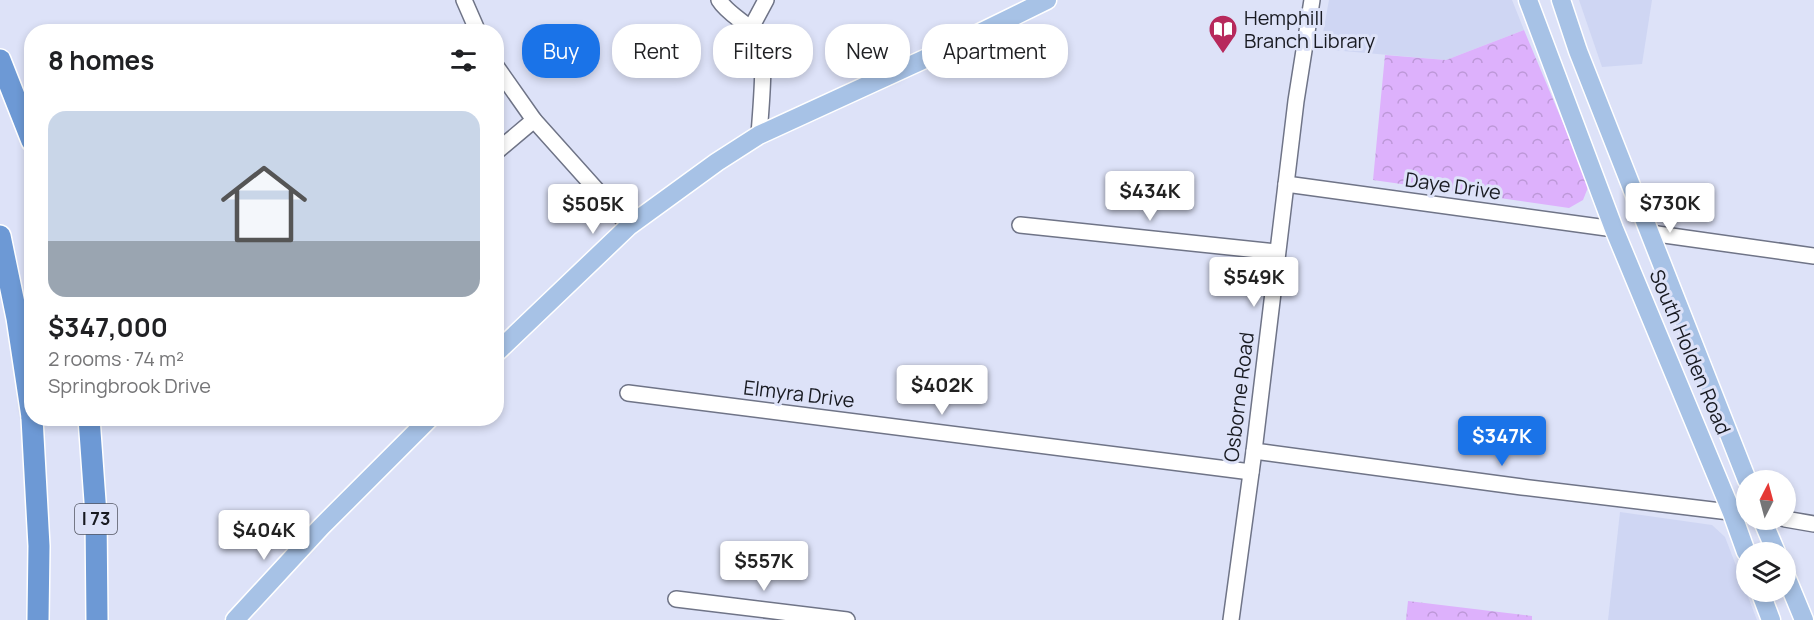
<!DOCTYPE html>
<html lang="en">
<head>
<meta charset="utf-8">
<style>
	:root { --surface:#fff; --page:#f2f2f2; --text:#202124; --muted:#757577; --line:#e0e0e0; --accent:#1a73e8 }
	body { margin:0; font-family:Manrope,sans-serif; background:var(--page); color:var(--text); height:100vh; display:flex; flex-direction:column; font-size:22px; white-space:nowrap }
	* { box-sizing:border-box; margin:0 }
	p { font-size:20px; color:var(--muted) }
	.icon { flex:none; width:33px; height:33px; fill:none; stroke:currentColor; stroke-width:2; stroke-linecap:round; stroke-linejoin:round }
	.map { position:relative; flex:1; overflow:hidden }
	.sheet { position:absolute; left:24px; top:24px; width:480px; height:402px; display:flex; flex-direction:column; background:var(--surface); border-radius:24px; box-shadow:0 3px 9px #0003 }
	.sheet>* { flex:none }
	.banner { position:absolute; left:522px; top:24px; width:570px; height:54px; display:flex; gap:12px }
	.needle { width:39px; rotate:6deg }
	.controls { position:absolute; left:1736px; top:470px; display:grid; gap:12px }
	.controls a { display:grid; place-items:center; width:60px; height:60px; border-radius:50%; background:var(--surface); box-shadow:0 3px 9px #0003; font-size:30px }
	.price { position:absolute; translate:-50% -51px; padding:0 14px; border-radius:6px; background:#fff; color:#222; font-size:20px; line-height:39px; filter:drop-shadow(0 2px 3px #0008) }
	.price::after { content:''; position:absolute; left:50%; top:36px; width:18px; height:14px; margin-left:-9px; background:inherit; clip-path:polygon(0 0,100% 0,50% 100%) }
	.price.active { background:var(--accent); color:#fff }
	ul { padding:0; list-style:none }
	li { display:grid; align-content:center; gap:12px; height:318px; padding:0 24px }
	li+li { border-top:2px solid var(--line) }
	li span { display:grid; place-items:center; height:186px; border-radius:18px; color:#555 }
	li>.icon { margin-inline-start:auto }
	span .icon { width:108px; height:108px; fill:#fffc; stroke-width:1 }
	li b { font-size:26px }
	h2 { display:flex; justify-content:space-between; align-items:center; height:72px; padding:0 24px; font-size:26px }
	.chip { padding:0 21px; border-radius:24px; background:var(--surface); box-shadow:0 3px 9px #0003; font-size:21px; line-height:54px }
	.chip.active { background:var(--accent); color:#fff }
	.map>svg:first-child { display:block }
	.built { fill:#cfd6f3 }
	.forest { fill:url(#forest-crowns) }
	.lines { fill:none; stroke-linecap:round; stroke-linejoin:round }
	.minor-casing { stroke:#6f7487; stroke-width:18 }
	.major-casing { stroke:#fff; stroke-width:21 }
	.highway-casing { stroke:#fff; stroke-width:24 }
	.minor { stroke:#fff; stroke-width:15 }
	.major { stroke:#a7c2e6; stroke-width:18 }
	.highway { stroke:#6d99d5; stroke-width:21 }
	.labels { text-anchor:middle; stroke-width:6; stroke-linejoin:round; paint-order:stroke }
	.shield { fill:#dde2f8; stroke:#535662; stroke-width:1.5 }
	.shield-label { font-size:18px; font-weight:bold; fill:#181a21 }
	.poi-label { font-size:20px; fill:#181a21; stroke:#dde2f8; text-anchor:start }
	.street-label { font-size:20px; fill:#181a21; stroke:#dde2f8 }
</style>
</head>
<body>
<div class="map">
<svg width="1814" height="620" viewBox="0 0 1814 620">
	<defs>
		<pattern id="forest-crowns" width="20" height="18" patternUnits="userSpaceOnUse" patternTransform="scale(1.5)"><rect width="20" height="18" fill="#ddb1fc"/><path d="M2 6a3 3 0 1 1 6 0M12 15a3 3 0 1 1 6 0" fill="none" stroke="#bd98d8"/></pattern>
	</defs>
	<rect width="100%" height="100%" fill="#dde2f8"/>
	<g class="built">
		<path d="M1329,0h183l12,30 -78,30 -126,-11z"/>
		<path d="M1579,0h73l-10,64 -40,3z"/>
		<path d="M1620,512l92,13 13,12 32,83h-149z"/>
	</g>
	<g class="forest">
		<path d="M1524,30l65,155 -6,15 -14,8 -196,-28 12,-125 61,5z"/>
		<path d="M1408,601l124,15v4h-126z"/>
	</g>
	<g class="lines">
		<g class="minor-casing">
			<g id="minor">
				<path d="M464,0l14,32"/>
				<path d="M719,0c10,16 30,23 40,38 8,12 1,80 0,97"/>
				<path d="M751,28l15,-28"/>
				<path d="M496,66l38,54 95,106"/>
				<path d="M496,152l38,-32"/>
				<path d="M1286,184l328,45"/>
				<path d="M1020,225l257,27"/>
				<path d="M1650,233l164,23"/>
				<path d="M628,393l623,79"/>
				<path d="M1254,451l268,36 224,27"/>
				<path d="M1785,519l29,5"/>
				<path d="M676,599l171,21"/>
				<path d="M1231,620l23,-169 42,-350 16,-101"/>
			</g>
		</g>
		<g class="major-casing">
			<g id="major">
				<path d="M1528,0l86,229 118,284 14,39"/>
				<path d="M1561,0l17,51 169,429"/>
				<path d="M496,353l133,-127 88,-64 42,-27 194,-89 94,-46"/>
				<path d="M1762,519l14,33"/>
				<path d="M1785,574l19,46"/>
				<path d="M1760,591l11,29"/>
				<path d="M235,620l86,-93 109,-109"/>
			</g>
		</g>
		<g class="highway-casing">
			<g id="highway">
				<path d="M0,60l32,81"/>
				<path d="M0,236l17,82 15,99"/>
				<path d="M32,418l7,128 -1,74"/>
				<path d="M89,418l7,97 1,105"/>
			</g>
		</g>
		<use href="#minor" class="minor"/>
		<use href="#major" class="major"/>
		<use href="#highway" class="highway"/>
	</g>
	<defs>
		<g id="library-pin" transform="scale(1.5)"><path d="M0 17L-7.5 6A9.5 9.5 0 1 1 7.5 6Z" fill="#b7295c" stroke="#dde2f8"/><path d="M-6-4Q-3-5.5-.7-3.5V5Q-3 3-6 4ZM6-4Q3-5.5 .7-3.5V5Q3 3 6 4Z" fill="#fff"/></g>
	</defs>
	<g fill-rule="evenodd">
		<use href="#library-pin" x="1223" y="29"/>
	</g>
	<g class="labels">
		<rect class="shield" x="75" y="504" width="42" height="30" rx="4.5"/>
		<g class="shield-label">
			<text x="96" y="525">I 73</text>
		</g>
		<g class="poi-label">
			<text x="1244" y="25">Hemphill<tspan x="1244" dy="23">Branch Library</tspan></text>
		</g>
		<g class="street-label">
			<text transform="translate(1453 186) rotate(8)" y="7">Daye Drive</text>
			<text transform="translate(1690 352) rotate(67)" y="7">South Holden Road</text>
			<text transform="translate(799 394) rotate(7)" y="7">Elmyra Drive</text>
			<text transform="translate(1239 397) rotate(-83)" y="7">Osborne Road</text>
		</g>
	</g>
</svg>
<div class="controls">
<a><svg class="needle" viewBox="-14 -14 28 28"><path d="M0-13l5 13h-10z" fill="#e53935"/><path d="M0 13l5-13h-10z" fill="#757577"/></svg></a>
<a><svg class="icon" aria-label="layers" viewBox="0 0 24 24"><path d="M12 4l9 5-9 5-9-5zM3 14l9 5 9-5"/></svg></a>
</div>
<b class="price" style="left:1150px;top:222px">$434K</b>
<b class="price" style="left:1670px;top:234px">$730K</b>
<b class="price" style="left:593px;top:235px">$505K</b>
<b class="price" style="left:1254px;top:308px">$549K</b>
<b class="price" style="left:942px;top:416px">$402K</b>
<b class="price active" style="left:1502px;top:467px">$347K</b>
<b class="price" style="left:264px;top:561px">$404K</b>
<b class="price" style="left:764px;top:592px">$557K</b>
<div class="banner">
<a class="chip active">Buy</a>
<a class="chip">Rent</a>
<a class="chip">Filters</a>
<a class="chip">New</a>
<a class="chip">Apartment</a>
</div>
<section class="sheet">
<h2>8 homes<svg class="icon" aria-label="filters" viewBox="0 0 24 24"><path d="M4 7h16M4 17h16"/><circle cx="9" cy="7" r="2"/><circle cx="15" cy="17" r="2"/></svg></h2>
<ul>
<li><span style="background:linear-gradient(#c9d6e8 70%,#9aa5b1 0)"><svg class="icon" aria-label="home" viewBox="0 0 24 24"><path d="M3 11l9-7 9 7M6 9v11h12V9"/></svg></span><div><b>$347,000</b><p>2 rooms · 74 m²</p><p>Springbrook Drive</p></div></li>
</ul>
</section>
</div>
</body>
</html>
